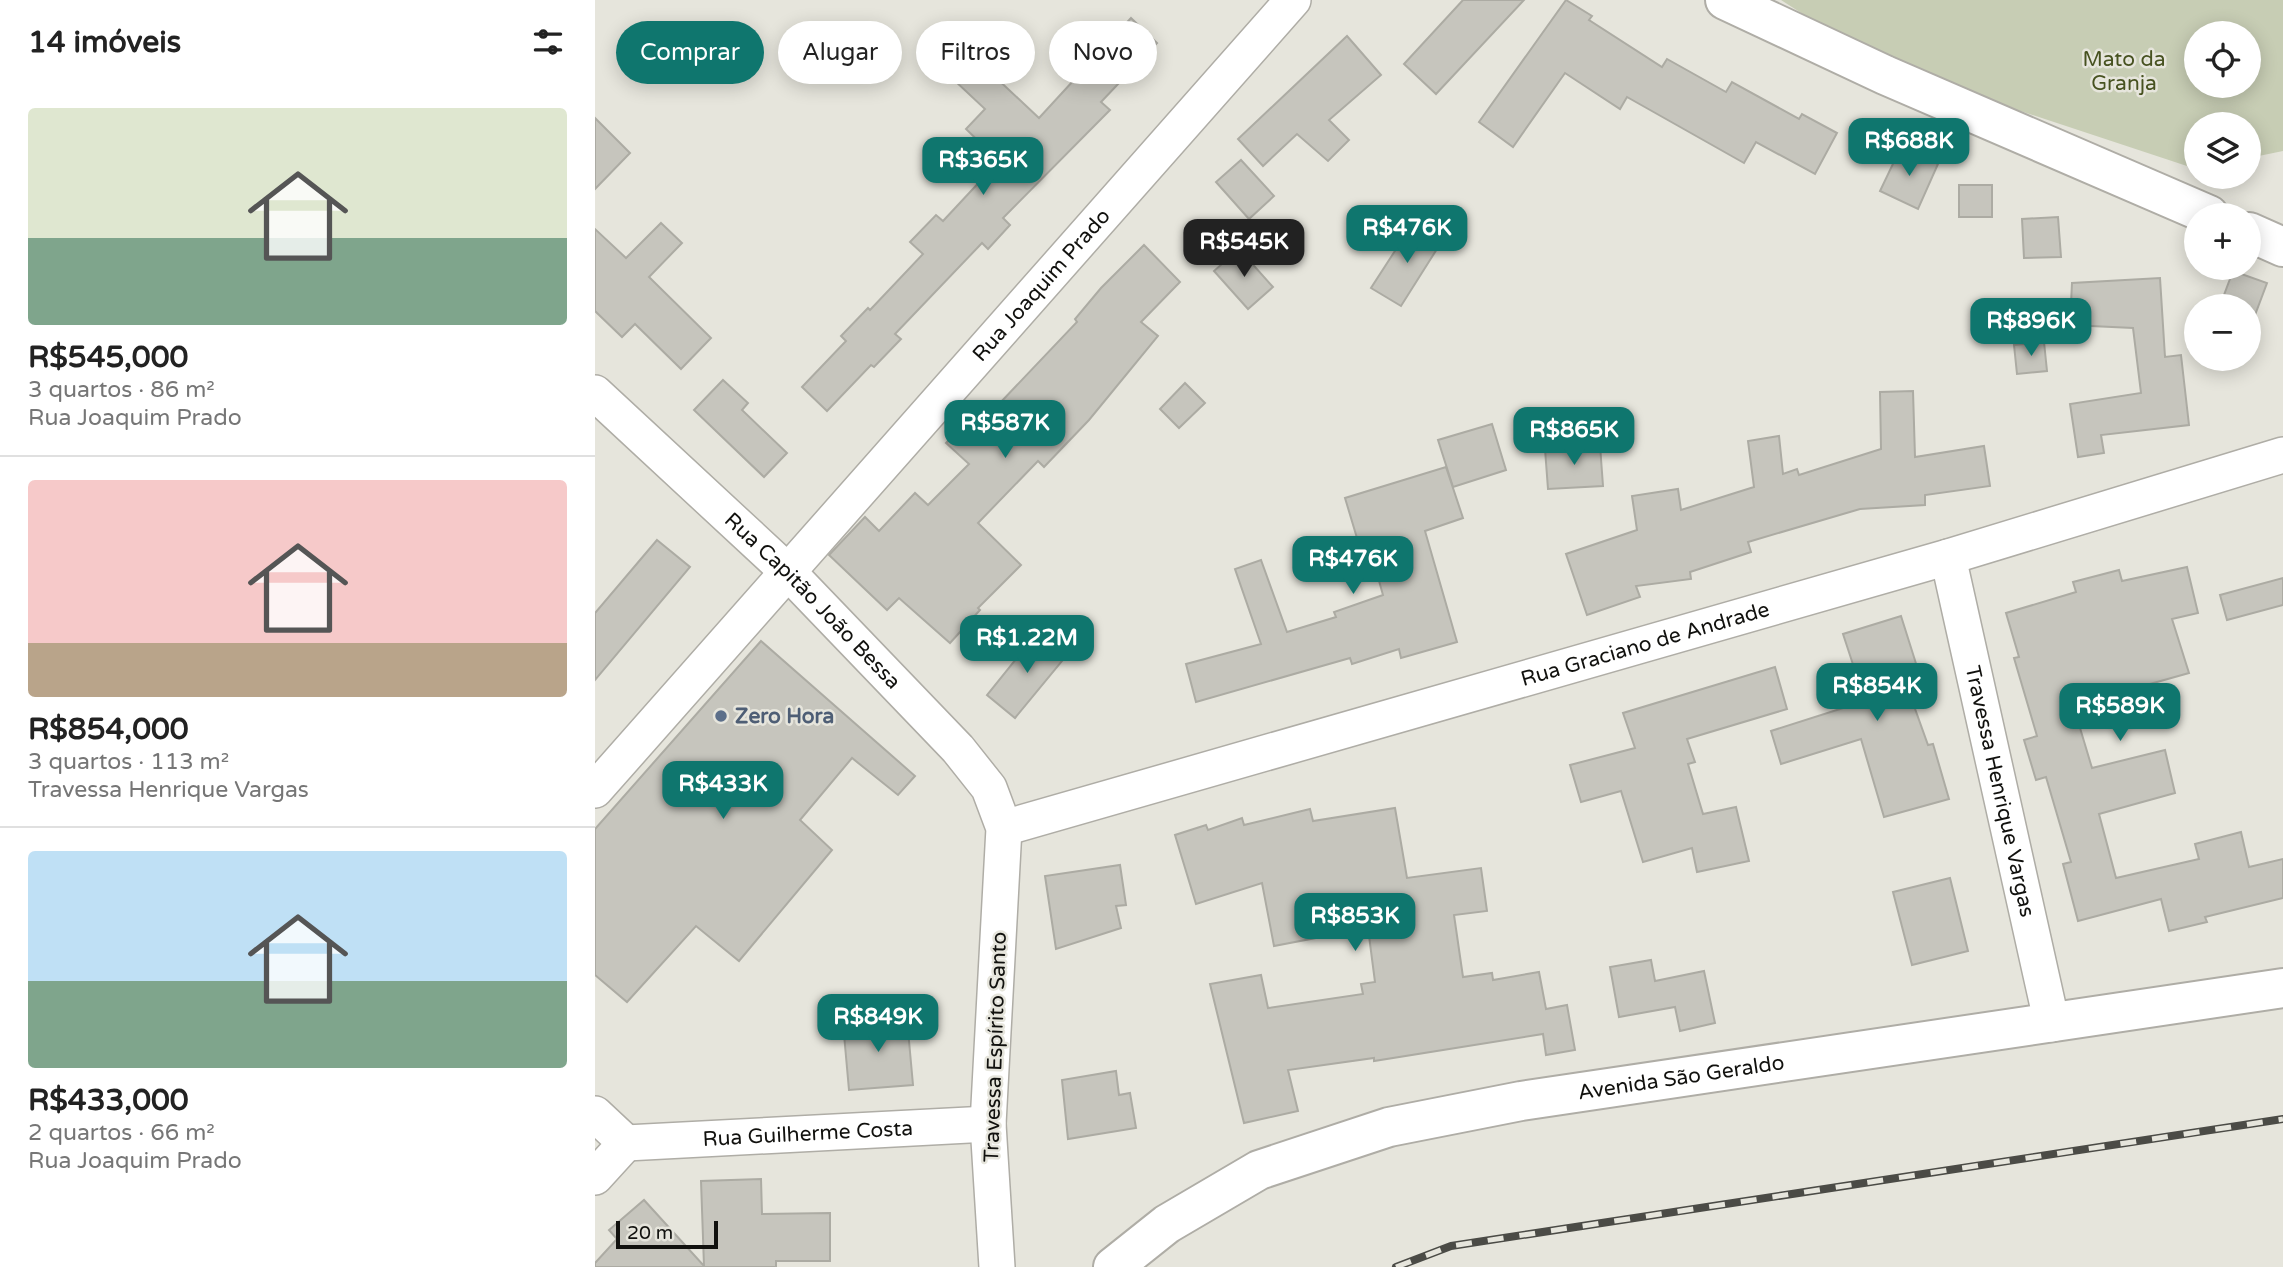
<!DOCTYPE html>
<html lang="pt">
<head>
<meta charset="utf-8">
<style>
	:root { --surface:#fff; --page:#f6f6f6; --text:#222; --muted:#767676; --line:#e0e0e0; --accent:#0f766e }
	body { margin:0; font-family:"Varela Round",sans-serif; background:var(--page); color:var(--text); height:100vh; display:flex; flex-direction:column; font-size:26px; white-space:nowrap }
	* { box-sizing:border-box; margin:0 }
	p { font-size:23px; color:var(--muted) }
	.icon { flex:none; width:38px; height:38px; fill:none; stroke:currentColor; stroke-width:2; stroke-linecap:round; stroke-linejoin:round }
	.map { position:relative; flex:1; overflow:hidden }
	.details { display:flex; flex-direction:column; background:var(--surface); width:595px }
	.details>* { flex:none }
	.banner { position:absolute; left:21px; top:21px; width:665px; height:63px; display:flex; gap:14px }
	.controls { position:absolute; left:1589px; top:21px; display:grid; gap:14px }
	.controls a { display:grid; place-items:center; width:77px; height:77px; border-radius:50%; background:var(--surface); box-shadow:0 4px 18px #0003; font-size:35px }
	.scale { position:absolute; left:21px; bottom:18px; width:102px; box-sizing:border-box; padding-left:7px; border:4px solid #11110e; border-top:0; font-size:19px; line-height:24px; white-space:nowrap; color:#11110e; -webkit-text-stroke:5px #e6e5dc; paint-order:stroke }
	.price { position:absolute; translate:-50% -60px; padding:0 16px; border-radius:14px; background:var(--accent); color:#fff; font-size:23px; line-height:46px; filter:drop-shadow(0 2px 4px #0008) }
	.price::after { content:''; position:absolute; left:50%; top:42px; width:21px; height:16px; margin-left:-10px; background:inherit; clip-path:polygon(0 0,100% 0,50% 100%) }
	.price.selected { background:#222; color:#fff }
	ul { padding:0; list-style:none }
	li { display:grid; align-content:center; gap:14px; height:371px; padding:0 28px }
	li+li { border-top:2px solid var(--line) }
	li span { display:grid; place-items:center; height:217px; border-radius:7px; color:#555 }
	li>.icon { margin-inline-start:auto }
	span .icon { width:126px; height:126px; fill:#fffc; stroke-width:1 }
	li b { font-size:30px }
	h2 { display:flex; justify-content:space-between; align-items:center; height:84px; padding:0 28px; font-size:30px }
	.tag { padding:0 24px; border-radius:32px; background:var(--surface); box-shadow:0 4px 18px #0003; font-size:24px; line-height:63px }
	.tag.selected { background:var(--accent); color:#fff }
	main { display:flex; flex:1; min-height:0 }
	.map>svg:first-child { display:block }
	.green { fill:#c7cdb4; fill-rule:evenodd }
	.building { fill:#c6c5bd; stroke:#acaba3; stroke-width:2 }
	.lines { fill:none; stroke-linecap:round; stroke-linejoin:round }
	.street-casing { stroke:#afada6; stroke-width:38 }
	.secondary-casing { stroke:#afada6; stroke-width:42 }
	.street { stroke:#fff; stroke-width:35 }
	.secondary { stroke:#fff; stroke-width:38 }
	.rail-casing { stroke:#4b4b46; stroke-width:8 }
	.rail { stroke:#e6e5dc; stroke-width:5; stroke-dasharray:16; stroke-linecap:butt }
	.service-dot { fill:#5c6f8a; stroke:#e6e5dc; stroke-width:2.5 }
	.labels { text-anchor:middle; stroke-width:5; stroke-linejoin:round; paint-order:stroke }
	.park-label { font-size:21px; fill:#475220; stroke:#e6e5dc }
	.street-label { font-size:21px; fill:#11110e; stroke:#e6e5dc }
	.service-label { font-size:21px; font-weight:bold; fill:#4e5e75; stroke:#e6e5dc; text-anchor:start }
</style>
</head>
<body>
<main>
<section class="details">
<h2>14 imóveis<svg class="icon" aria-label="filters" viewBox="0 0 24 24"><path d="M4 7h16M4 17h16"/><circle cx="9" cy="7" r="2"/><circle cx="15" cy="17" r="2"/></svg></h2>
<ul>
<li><span style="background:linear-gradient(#dfe7d0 60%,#7fa58c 0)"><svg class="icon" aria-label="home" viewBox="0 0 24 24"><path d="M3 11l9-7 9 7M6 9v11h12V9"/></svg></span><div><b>R$545,000</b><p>3 quartos · 86 m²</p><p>Rua Joaquim Prado</p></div></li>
<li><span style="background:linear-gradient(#f6c9c9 75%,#b9a48a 0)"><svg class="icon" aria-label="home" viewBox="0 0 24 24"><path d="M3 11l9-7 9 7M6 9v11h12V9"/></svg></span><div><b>R$854,000</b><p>3 quartos · 113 m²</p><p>Travessa Henrique Vargas</p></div></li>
<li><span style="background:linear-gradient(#bfe0f5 60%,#7fa58c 0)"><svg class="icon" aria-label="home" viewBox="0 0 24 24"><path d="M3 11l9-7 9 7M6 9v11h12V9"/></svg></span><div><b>R$433,000</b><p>2 quartos · 66 m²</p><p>Rua Joaquim Prado</p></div></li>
</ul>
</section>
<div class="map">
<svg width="1688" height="1267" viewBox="0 0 1688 1267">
	<rect width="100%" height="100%" fill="#e6e5dc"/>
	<path class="green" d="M1186,0h502v151l-34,7v-34h-53v45l-312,-103zM1601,33h53v53h-53z"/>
	<g class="building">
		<path d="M868,0h61l-88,94 -32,-30z"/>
		<path d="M971,0l26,16 -3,4 73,47 5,-8 59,33 6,-10 67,37 3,-5 35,19 -22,41 -59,-32 -12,21 -117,-66 -7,12 -55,-36 -52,74 -34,-25z"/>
		<path d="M536,18l26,25 -56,59 9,8 -107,108 7,7 -22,24 -6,-6 -87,91 6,5 -27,28 -3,-2 -44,46 -25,-24 44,-46 -5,-5 27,-28 2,2 53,-56 -13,-12 26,-27 7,6 56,-60 -33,-32 19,-20 -31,-29 21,-22 64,60z"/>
		<path d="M752,36l34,39 -52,45 20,20 -21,21 -31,-27 -34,32 -25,-27z"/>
		<path d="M0,118l35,35 -35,36z"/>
		<path d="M1306,147l37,17 -20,45 -38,-18z"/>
		<path d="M646,160l33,36 -25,23 -33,-37z"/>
		<rect x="1364" y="185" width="33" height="32"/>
		<path d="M1463,217l3,40 -37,1 -2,-39z"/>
		<path d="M66,223l21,20 -33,34 62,61 -30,31 -46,-45 -13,13 -27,-26v-82l31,29z"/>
		<path d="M818,223l29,18 -41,65 -30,-18z"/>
		<path d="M549,245l36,37 -39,40 17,14 -69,84 -45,47 -6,-6 -60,62 43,42 -43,43 2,2 -30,33 -51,-45 -12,12 -58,-55 36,-38 14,14 36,-38 13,12 41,-41 -23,-21 26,-27 8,8 97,-102 -2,-3 26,-31z"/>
		<path d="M644,249l34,38 -25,22 -34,-38z"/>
		<path d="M1638,271l34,12 -12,32 -6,-2v-7l-28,-3z"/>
		<path d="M1565,278l5,79 16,-2 8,70 -88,10 3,18 -26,4 -8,-53 71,-11 -8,-65 -63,-3 2,-42z"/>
		<path d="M1449,342l3,29 -30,3 -3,-29z"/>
		<path d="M128,380l25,23 -6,7 45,43 -23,24 -70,-67z"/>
		<path d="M590,383l20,20 -26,25 -19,-19z"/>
		<path d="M1318,391l2,66 69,-11 6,40 -65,9v10l-65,4 -112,33 3,10 -61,20 1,7 -55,7 4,11 -53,18 -21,-61 71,-24 -5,-34 46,-7 3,21 73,-23 -6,-46 31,-5 4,38 14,-5 2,6 82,-26 -1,-57z"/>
		<path d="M897,424l14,46 -53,17 -15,-47z"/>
		<path d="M1005,445l3,41 -55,3 -3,-40z"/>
		<path d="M851,467l17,51 -38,13 32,111 -56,16 -2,-9 -47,15 -2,-6 -154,44 -10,-38 75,-20 -26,-75 26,-9 26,72 49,-15 -2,-5 49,-17 -14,-50 -9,3 -15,-50z"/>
		<path d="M62,540l33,27 -95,113v-67z"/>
		<path d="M1592,567l11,46 -26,6 17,54 -64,18 3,10 -51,17 15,50 73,-18 10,43 -76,21 17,64 83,-19 -4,-15 46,-12 8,35 34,-8v39l-78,19 2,5 -38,9 -8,-32 -83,22 -15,-57 8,-2 -25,-85 -10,3 -12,-40 13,-4 -23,-78 5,-1 -13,-44 70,-21 -3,-10 46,-12 3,11z"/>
		<path d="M1688,578v27l-56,15 -7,-25z"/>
		<path d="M1306,616l18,57 -15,5 24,67 5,-1 16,55 -65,18 -23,-78 -80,25 -10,-33 94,-30 -22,-67z"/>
		<path d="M443,632l29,23 -52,63 -28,-23z"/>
		<path d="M166,641l154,135 -17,19 -46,-37 -52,62 32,30 -93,111 -43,-35 -69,76 -32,-27v-146z"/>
		<path d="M1180,667l12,42 -100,30 8,23 -7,2 15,50 33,-7 13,54 -52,11 -5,-24 -49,14 -22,-71 -40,11 -11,-37 65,-17 -12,-35z"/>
		<path d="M800,808l12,70 74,-10 6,43 -33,4 9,62 29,-4 1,7 46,-8 7,37 21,-4 8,45 -29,5 -3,-21 -169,27v-3l-86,12 10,41 -54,12 -34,-139 51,-9 7,33 95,-14 -2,-10 14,-2 -7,-54 -94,18 -12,-63 -66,21 -21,-69 31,-10 2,5 34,-12 2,7 66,-16 3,12z"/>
		<path d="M525,865l6,40 -10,1 5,22 -65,21 -11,-73z"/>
		<path d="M1355,878l18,73 -56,14 -19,-73z"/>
		<path d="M1056,960l4,21 49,-10 11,52 -35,8 -5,-24 -56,10 -9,-50z"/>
		<path d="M312,1019l6,66 -64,5 -6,-67z"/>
		<path d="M521,1071l3,24 11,-2 6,35 -68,11 -6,-59z"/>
		<path d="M166,1179l1,35 68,-1v48h-54v6h-181v-4l22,-24 -8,-9 35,-30 60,66 -3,-85z"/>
	</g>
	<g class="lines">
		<g class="street-casing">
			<g id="street">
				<path id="s1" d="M0,393l193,179 170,177 31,39 15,40 -16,296 9,143"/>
				<path id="s2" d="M1353,557l104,467"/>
				<path id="s3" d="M0,790l698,-790"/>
				<path id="s4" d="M409,828l944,-271 335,-102"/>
				<path d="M0,1114l31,29 -31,34"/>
				<path id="s5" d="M31,1143l362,-19"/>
			</g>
		</g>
		<g class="secondary-casing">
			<g id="secondary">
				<path d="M1130,0l160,75 324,140"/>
				<path d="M1654,232l34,15"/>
				<path id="s6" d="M518,1267l54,-43 92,-54 130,-43 132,-26 762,-113"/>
			</g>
		</g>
		<use href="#street" class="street"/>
		<use href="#secondary" class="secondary"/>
		<g class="rail-casing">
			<path id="rail" d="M801,1267l55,-21 832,-127"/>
		</g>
		<use href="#rail" class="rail"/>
	</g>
	<circle class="service-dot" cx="126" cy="716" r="7"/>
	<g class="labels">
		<g class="park-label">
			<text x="1529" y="66">Mato da<tspan x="1529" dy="24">Granja</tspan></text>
		</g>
		<g class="street-label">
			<text dy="7" stroke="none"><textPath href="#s3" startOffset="674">Rua Joaquim Prado</textPath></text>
			<text dy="7" stroke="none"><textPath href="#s1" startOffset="301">Rua Capitão João Bessa</textPath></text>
			<text dy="7" stroke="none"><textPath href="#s4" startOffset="667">Rua Graciano de Andrade</textPath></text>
			<text dy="7" stroke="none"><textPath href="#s2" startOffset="240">Travessa Henrique Vargas</textPath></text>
			<text transform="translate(400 1047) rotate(-88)" y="7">Travessa Espírito Santo</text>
			<text dy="7" stroke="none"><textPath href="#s6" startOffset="609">Avenida São Geraldo</textPath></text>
			<text dy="7" stroke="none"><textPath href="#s5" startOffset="182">Rua Guilherme Costa</textPath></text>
		</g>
		<g class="service-label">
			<text x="140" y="723">Zero Hora</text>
		</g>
	</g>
</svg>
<div class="controls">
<a><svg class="icon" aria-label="locate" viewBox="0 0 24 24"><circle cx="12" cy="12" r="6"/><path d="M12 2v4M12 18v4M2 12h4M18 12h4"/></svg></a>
<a><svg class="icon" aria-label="layers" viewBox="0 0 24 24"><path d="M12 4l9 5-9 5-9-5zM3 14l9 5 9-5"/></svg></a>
<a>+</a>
<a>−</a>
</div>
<div class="scale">20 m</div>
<b class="price" style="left:1314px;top:178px">R$688K</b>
<b class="price" style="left:388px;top:197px">R$365K</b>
<b class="price" style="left:812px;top:265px">R$476K</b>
<b class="price selected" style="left:649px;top:279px">R$545K</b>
<b class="price" style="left:1436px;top:358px">R$896K</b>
<b class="price" style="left:410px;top:460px">R$587K</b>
<b class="price" style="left:979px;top:467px">R$865K</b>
<b class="price" style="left:758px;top:596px">R$476K</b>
<b class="price" style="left:432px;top:675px">R$1.22M</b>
<b class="price" style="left:1282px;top:723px">R$854K</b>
<b class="price" style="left:1525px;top:743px">R$589K</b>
<b class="price" style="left:128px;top:821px">R$433K</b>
<b class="price" style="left:760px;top:953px">R$853K</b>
<b class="price" style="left:283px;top:1054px">R$849K</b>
<div class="banner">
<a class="tag selected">Comprar</a>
<a class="tag">Alugar</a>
<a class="tag">Filtros</a>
<a class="tag">Novo</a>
</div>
</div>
</main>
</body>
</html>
